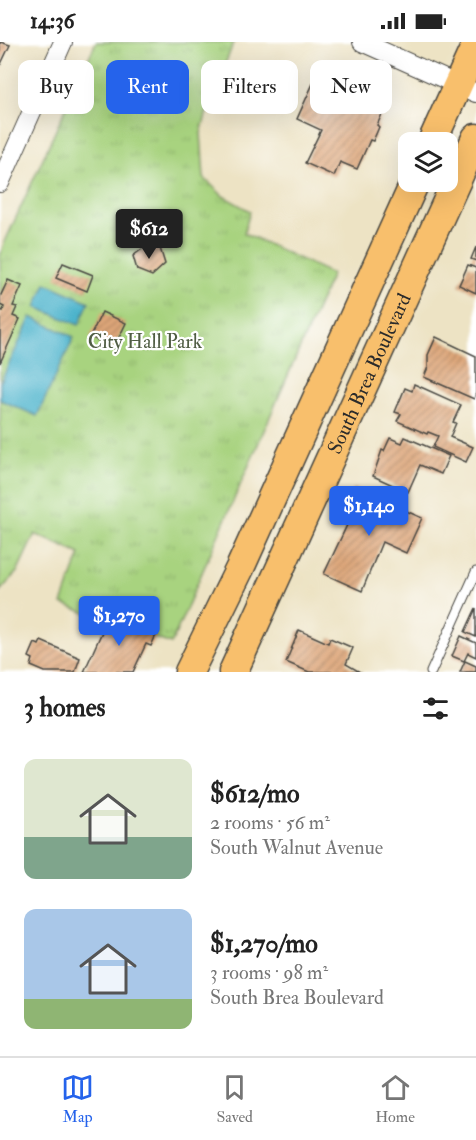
<!DOCTYPE html>
<html lang="en">
<head>
<meta charset="utf-8">
<style>
	:root { --surface:#fff; --page:#f6f6f6; --text:#222; --muted:#767676; --line:#e0e0e0; --accent:#2563eb }
	body { margin:0; font-family:"IM FELL Double Pica",serif; background:var(--page); color:var(--text); height:100vh; display:flex; flex-direction:column; font-size:22px; white-space:nowrap }
	* { box-sizing:border-box; margin:0 }
	p { font-size:20px; color:var(--muted) }
	.icon { flex:none; width:33px; height:33px; fill:none; stroke:currentColor; stroke-width:2; stroke-linecap:round; stroke-linejoin:round }
	.map { position:relative; height:630px; overflow:hidden }
	.details { display:flex; flex-direction:column; background:var(--surface); flex:1 }
	.details>* { flex:none }
	.top-card { position:absolute; left:18px; top:18px; width:441px; height:54px; display:flex; gap:12px }
	.fabs { position:absolute; left:398px; top:90px; display:grid; gap:12px }
	.fabs a { display:grid; place-items:center; width:60px; height:60px; border-radius:12px; background:var(--surface); box-shadow:0 6px 24px #0002; font-size:30px }
	.price { position:absolute; translate:-50% -51px; padding:0 14px; border-radius:6px; background:var(--accent); color:#fff; font-size:20px; line-height:39px; filter:drop-shadow(0 2px 3px #0008) }
	.price::after { content:''; position:absolute; left:50%; top:36px; width:18px; height:14px; margin-left:-9px; background:inherit; clip-path:polygon(0 0,100% 0,50% 100%) }
	.price.on { background:#222; color:#fff }
	ul { padding:0; list-style:none }
	li { display:flex; align-items:center; gap:18px; height:150px; padding:0 24px }
	li span { display:grid; place-items:center; flex:none; width:168px; height:120px; border-radius:12px; color:#555 }
	li>.icon { margin-inline-start:auto }
	span .icon { width:72px; height:72px; fill:#fffc; stroke-width:1 }
	li b { font-size:26px }
	h2 { display:flex; justify-content:space-between; align-items:center; height:72px; padding:0 24px; font-size:26px }
	.pill { padding:0 21px; border-radius:12px; background:var(--surface); box-shadow:0 6px 24px #0002; font-size:21px; line-height:54px }
	.pill.on { background:var(--accent); color:#fff }
	.status { display:flex; justify-content:space-between; align-items:center; height:42px; padding:0 30px; background:var(--surface); direction:ltr }
	.status svg { height:16px; fill:currentColor }
	.tab-bar { display:flex; justify-content:space-around; align-items:center; height:84px; border-top:2px solid var(--line); background:var(--surface); font-size:16px; color:var(--muted) }
	.tab-bar a { display:grid; justify-items:center; gap:3px }
	.tab-bar .on { color:var(--accent) }
	.map>svg:first-child { display:block }
	.park { fill:url(#park-tufts); stroke:#6a7f55; stroke-width:1.5 }
	.water { fill:#4db4cc; stroke:#3c707c; stroke-width:1.5 }
	.building { fill:url(#building-hatch) }
	.lines { fill:none; stroke-linecap:round; stroke-linejoin:round }
	.lane-casing { stroke:#484742; stroke-width:11 }
	.street-casing { stroke:#484742; stroke-width:20 }
	.primary-casing { stroke:#484742; stroke-width:31 }
	.lane { stroke:#fff; stroke-width:9 }
	.street { stroke:#fff; stroke-width:18 }
	.primary { stroke:#f8bf6c; stroke-width:28 }
	.labels { text-anchor:middle; stroke-width:4.5; stroke-linejoin:round; paint-order:stroke }
	.park-label { font-size:20px; fill:#505d44; stroke:#fff }
	.street-label { font-size:20px; fill:#2b2b2b; stroke:#fff }
</style>
</head>
<body>
<div class="status"><b>14:36</b><svg viewBox="0 0 49 12"><path d="M0 12V9h3v3zM5 12V6h3v6zM10 12V3h3v9zM15 12V0h3v12zM26 1h20v11H26zM47 4h2v5h-2z"/></svg></div>
<div class="map">
<svg width="476" height="630" viewBox="0 0 476 630">
	<defs>
		<pattern id="park-tufts" width="24" height="20" patternUnits="userSpaceOnUse" patternTransform="scale(1.5)"><rect width="24" height="20" fill="#a8d37f"/><path d="M3 7l-1-3M5 7V3M7 7l1-3M15 17l-1-3M17 17v-4M19 17l1-3" fill="none" stroke="#91b56e"/></pattern>
		<pattern id="building-hatch" width="6" height="6" patternUnits="userSpaceOnUse" patternTransform="scale(1.5)"><rect width="6" height="6" fill="#dda578"/><path d="M-1 1l2-2M0 6l6-6M5 7l2-2" fill="none" stroke="#b38763"/></pattern>
	</defs>
	<rect width="100%" height="100%" fill="#fff"/>
	<filter id="ink" filterUnits="userSpaceOnUse"><feTurbulence type="fractalNoise" baseFrequency=".0167" numOctaves="2"/><feDisplacementMap in="SourceGraphic" scale="12" xChannelSelector="R" yChannelSelector="G"/><feConvolveMatrix kernelMatrix="1 2 1 2 8 2 1 2 1" color-interpolation-filters="sRGB"/></filter>
	<filter id="wash" filterUnits="userSpaceOnUse"><feTurbulence type="fractalNoise" baseFrequency=".008" numOctaves="4" result="noise"/><feDisplacementMap in="SourceGraphic" scale="24" xChannelSelector="R" yChannelSelector="G"/><feGaussianBlur stdDeviation="1.35" result="paint"/><feColorMatrix in="noise" values="0 0 0 0 0 0 0 0 0 0 0 0 0 0 0 0 0 1.4 0 .05"/><feComposite in="paint" operator="in"/></filter>
	<g filter="url(#wash)">
		<rect width="100%" height="100%" fill="#ede3c4"/>
		<path class="park" d="M96,0h138l-24,59 -9,32 3,45 19,18 27,15 -6,22 88,41 -161,370 -109,-40 18,-50 -45,-20 -18,38 -17,19v-334l3,-11z"/>
		<g class="water">
			<path d="M46,241l43,19 -10,23 -43,-18z"/>
			<path d="M31,275l43,20 -37,79 -37,-16v-17z"/>
		</g>
		<g id="blocks">
			<g class="building">
				<path d="M0,0l10,3 -10,21z"/>
				<path d="M321,24l69,31 -13,28 2,2 -6,14 -3,-1 -13,29 -17,-7 -6,14 -29,-13 16,-33 -24,-11z"/>
				<path d="M146,204l14,2 5,16 -13,12 -15,-6 -4,-14z"/>
				<path d="M476,205v14l-5,-2z"/>
				<path d="M63,221l30,12 -6,16 -31,-13z"/>
				<path d="M468,223l8,3v25l-17,-8z"/>
				<path d="M8,238l14,6 -9,20 4,1 -4,9 7,3 -20,44v-53l3,1 1,-4 -4,-2v-8z"/>
				<path d="M102,270l24,11 -12,25 -24,-11z"/>
				<path d="M436,295l40,19v37l-2,6 -50,-22 4,-10v-12z"/>
				<path d="M414,342l47,21 -8,17 3,1 -6,14 23,10 -7,15 -33,-15 5,-11 -10,-4 -1,2 -30,-13 4,-7 -6,-2 10,-24 7,3z"/>
				<path d="M405,395l44,19 -8,18 -21,-9 -12,27 -35,-16 9,-26 2,1 6,-13 12,5z"/>
				<path d="M354,446l68,30 -16,35 -24,-11 -20,49 -38,-17 23,-49 -8,-4z"/>
				<path d="M476,566v29l-11,-5z"/>
				<path d="M110,572l46,21 -5,11 -5,-2 -13,28h-49z"/>
				<path d="M299,588l29,13 2,-5 23,10 -7,16 14,8h-51l-23,-10z"/>
				<path d="M461,594l15,7v14l-8,-4 -4,8 -12,-5z"/>
				<path d="M41,599l39,17 -5,14h-30l-14,-6 2,-7 -4,-2 6,-14 4,2z"/>
				<path d="M465,619l11,5v6h-16z"/>
			</g>
		</g>
	</g>
	<g filter="url(#ink)">
		<use href="#blocks" fill-opacity="0" stroke="#484742" stroke-width="1.5"/>
		<g class="lines">
			<g class="lane-casing">
				<path id="lane" d="M431,630l45,-100"/>
			</g>
			<g class="street-casing">
				<g id="street">
					<path d="M362,0l114,51"/>
					<path d="M0,141l63,-141"/>
				</g>
			</g>
			<g class="primary-casing">
				<g id="primary">
					<path d="M432,100l44,-97"/>
					<path d="M189,630l51,-104 175,-386"/>
					<path id="s1" d="M233,630l243,-534"/>
				</g>
			</g>
			<use href="#lane" class="lane"/>
			<use href="#street" class="street"/>
			<use href="#primary" class="primary"/>
		</g>
	</g>
	<g class="labels">
		<g class="park-label">
			<text x="145" y="306">City Hall Park</text>
		</g>
		<g class="street-label">
			<text dy="7" stroke="none"><textPath href="#s1" startOffset="328">South Brea Boulevard</textPath></text>
		</g>
	</g>
</svg>
<div class="fabs">
<a><svg class="icon" aria-label="layers" viewBox="0 0 24 24"><path d="M12 4l9 5-9 5-9-5zM3 14l9 5 9-5"/></svg></a>
</div>
<b class="price on" style="left:149px;top:218px">$612</b>
<b class="price" style="left:369px;top:495px">$1,140</b>
<b class="price" style="left:119px;top:605px">$1,270</b>
<div class="top-card">
<a class="pill">Buy</a>
<a class="pill on">Rent</a>
<a class="pill">Filters</a>
<a class="pill">New</a>
</div>
</div>
<section class="details">
<h2>3 homes<svg class="icon" aria-label="filters" viewBox="0 0 24 24"><path d="M4 7h16M4 17h16"/><circle cx="9" cy="7" r="2"/><circle cx="15" cy="17" r="2"/></svg></h2>
<ul>
<li><span style="background:linear-gradient(#dfe7d0 65%,#7fa58c 0)"><svg class="icon" aria-label="home" viewBox="0 0 24 24"><path d="M3 11l9-7 9 7M6 9v11h12V9"/></svg></span><div><b>$612/mo</b><p>2 rooms · 56 m²</p><p>South Walnut Avenue</p></div></li>
<li><span style="background:linear-gradient(#a9c7e8 75%,#8fb573 0)"><svg class="icon" aria-label="home" viewBox="0 0 24 24"><path d="M3 11l9-7 9 7M6 9v11h12V9"/></svg></span><div><b>$1,270/mo</b><p>3 rooms · 98 m²</p><p>South Brea Boulevard</p></div></li>
</ul>
</section>
<nav class="tab-bar">
<a class="on"><svg class="icon" aria-label="map" viewBox="0 0 24 24"><path d="M3 6l6-2 6 2 6-2v14l-6 2-6-2-6 2zM9 4v14M15 6v14"/></svg>Map</a>
<a><svg class="icon" aria-label="saved" viewBox="0 0 24 24"><path d="M7 4h10v16l-5-4-5 4z"/></svg>Saved</a>
<a><svg class="icon" aria-label="home" viewBox="0 0 24 24"><path d="M3 11l9-7 9 7M6 9v11h12V9"/></svg>Home</a>
</nav>
</body>
</html>
